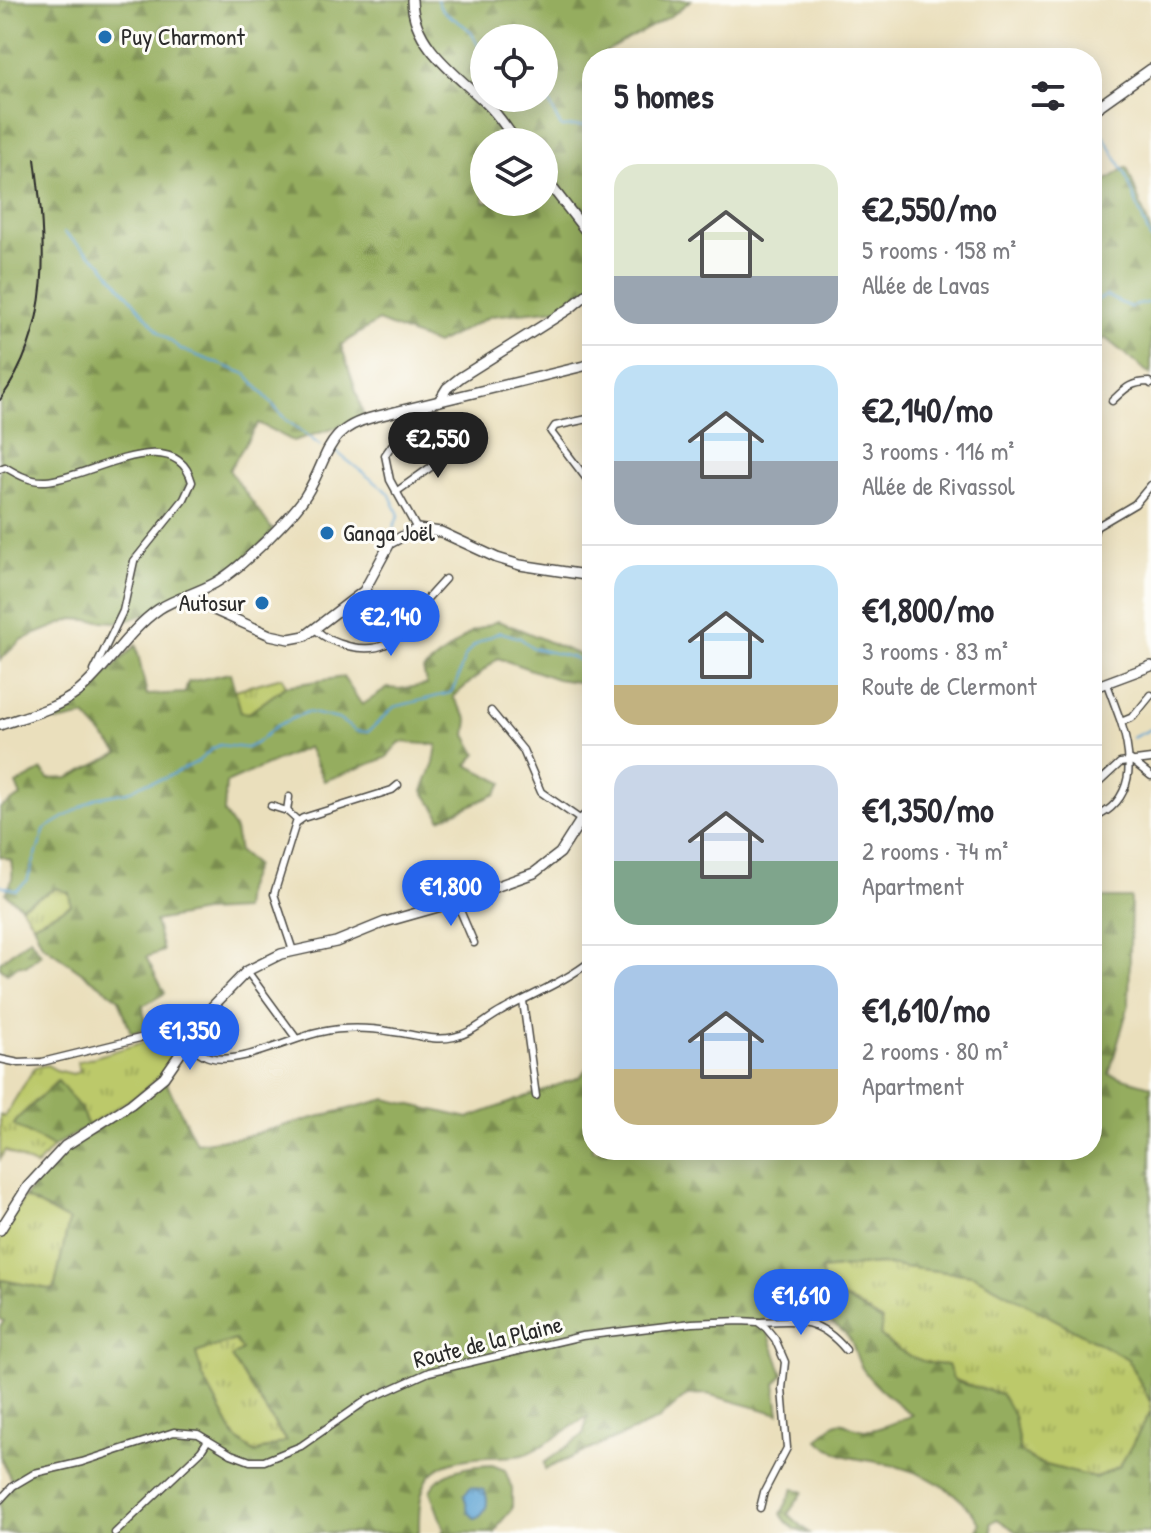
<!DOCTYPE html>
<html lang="en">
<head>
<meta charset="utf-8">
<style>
	:root { --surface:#fff; --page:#f2f2f3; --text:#2b2b33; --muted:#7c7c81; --line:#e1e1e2; --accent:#2563eb }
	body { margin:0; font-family:"Patrick Hand",sans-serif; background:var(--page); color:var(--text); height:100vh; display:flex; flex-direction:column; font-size:30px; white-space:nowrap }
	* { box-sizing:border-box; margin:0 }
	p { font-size:26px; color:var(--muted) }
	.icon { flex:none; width:44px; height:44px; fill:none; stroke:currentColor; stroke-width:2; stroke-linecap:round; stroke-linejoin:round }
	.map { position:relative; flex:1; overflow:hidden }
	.panel { position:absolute; left:582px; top:48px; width:520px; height:1112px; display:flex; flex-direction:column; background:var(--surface); border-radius:32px; box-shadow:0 4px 20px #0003 }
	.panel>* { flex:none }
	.buttons { position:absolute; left:470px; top:24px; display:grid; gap:16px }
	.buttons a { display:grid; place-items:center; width:88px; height:88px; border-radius:50%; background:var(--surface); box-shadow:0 4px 20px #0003; font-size:40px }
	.price { position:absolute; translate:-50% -68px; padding:0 18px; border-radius:28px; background:var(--accent); color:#fff; font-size:26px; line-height:52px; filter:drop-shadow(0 2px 4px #0008) }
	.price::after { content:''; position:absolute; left:50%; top:48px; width:24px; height:18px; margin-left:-12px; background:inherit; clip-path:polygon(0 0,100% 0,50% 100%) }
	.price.selected { background:#222; color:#fff }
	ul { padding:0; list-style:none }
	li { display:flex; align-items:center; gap:24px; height:200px; padding:0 32px }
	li+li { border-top:2px solid var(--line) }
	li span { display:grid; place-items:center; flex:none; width:224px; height:160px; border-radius:24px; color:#555 }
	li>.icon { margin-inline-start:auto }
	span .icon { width:96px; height:96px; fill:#fffc; stroke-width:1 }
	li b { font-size:34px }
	h2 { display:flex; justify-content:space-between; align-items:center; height:96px; padding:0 32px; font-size:34px }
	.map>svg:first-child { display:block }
	.grass { fill:url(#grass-tufts); stroke:#747a4b; stroke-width:2 }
	.forest { fill:url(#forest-firs); stroke:#606c45; stroke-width:2; fill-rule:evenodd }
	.water { fill:url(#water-ripples); stroke:#446880; stroke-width:2 }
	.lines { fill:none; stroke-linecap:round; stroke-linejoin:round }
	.stream { stroke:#5ea4d4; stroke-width:2 }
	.street-casing { stroke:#484641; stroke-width:9 }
	.secondary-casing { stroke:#484641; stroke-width:12 }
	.street { stroke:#fff; stroke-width:6 }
	.secondary { stroke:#fff; stroke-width:9 }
	.rail { stroke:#2b2b2b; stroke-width:2 }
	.poi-dot { fill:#1f6fb2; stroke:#fdfcf7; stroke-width:3 }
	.labels { text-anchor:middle; stroke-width:6; stroke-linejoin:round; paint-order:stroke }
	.poi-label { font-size:24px; fill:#2b2b2b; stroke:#fdfcf7; text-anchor:start }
	.street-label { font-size:24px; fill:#2b2b2b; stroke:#fdfcf7 }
</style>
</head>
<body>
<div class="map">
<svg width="1151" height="1533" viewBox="0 0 1151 1533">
	<defs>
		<pattern id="grass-tufts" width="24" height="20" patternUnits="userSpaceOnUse" patternTransform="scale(2)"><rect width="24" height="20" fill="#bcc96b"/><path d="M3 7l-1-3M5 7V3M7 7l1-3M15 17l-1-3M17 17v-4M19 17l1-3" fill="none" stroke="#99a358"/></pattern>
		<pattern id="forest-firs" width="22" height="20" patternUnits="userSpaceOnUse" patternTransform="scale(2)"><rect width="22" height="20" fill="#95ad5f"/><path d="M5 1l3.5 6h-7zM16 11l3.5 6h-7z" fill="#7a8d4f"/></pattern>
		<pattern id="water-ripples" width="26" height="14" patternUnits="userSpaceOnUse" patternTransform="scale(2)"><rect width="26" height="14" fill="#5ea4d4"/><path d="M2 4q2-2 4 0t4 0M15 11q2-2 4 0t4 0" fill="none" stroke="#4e86ac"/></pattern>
	</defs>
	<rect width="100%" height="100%" fill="#fdfcf7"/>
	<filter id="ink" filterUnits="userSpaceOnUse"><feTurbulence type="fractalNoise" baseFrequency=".0125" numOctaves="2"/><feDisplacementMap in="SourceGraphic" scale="16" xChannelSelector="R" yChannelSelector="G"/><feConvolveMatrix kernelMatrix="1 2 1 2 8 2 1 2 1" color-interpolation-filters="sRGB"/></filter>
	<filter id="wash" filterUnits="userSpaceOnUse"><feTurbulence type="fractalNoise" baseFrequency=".006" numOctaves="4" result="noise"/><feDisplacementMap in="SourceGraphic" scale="32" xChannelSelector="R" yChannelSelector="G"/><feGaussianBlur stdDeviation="1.8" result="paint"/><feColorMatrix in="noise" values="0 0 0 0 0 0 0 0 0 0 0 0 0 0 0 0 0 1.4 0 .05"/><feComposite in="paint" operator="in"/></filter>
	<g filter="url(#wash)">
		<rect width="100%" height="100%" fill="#eadfbc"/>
		<g class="grass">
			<path d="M282,677l4,9 -37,27h-8l-6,-23z"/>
			<path d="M57,888l12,5 2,12 -38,19 -12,-18z"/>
			<path d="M186,1031l2,5 -28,40 -21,18 -51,32 -8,-18 -23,-27 -39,37 -4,6 39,23 -17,20 -31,-17 -5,9v-44l4,2 31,-50 12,-2 9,5 17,4 7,-3 -3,-9c37,-10 72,-23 109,-31z"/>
			<path d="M24,1197l45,24 -15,69 -52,-10 -2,7v-48z"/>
			<path d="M878,1264l95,11 104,55 51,29 23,44v8l-31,55 -25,12 -57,-15 -18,-11 -6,-36 -37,-28 -24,-9 -5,-14c-26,0 -48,-12 -68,-29l2,-16 -57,-33 -4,-17z"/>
			<path d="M235,1340l7,10 -11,7 55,85 -31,11 -20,-16 -32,-60 -8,-24z"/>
		</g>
		<g class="forest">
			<path d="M0,0h691l-17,14 -74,41 1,3h-9v232l-24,18 -77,8 -55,28 -58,-23 -37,24 24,74 -72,22 -35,-18 -29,47 45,62 -44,42 -78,39 -35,9 -44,-3 -52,21 -21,20zM484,38h60v60h-60zM484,142h60v60h-60z"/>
			<path d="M1092,153l9,31 26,-17 24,66v142l-46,-37 -13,9z"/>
			<path d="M497,621c33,10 62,28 95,38v25l-35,-5 -59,-21 -45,39 15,23 -2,15 11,19 -10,11 36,18 -7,11 -56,25 -2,-7 -15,-21 11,-28 3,-18 -37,-3 -14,16 -62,23 -16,-34 -82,36 -2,30 11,17 4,22 16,13 -10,25 -2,20 -40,2 -48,9 8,30 -17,6 19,36 -22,13 3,23 -15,4 -12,-34 -77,-55 -9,-20 38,-19 -2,-12 -12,-5 -36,18 -16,-13c9,-11 8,-20 6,-33l-11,-4v-48l21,-12 -5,-12 26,-14 6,9 21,-1 50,-25 -34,-37 -28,6 1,-9 12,-4 66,-64 11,50 38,-2 3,-11 42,-9 11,39 8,1 37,-27 57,-9 19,28 26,-17 11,1 28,-4 -4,-15 48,-38z"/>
			<path d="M1092,898h39l-2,106 -20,70 42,12v317l-23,-44 -155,-84 -95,-11 -57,6 4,17 57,34 -2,15c20,17 42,29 68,29l5,14 4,3 44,12 13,22 6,36 18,11 57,15 25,-12 31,-55v122h-132l-22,-14 -6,4 1,10h-16l4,-9c-21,-36 -58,-53 -98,-61 -29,-6 -39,-3 -64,-23 28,-33 23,-9 51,-10 9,0 34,-11 43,-15 -17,-14 -38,-28 -50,-47 -6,-9 -7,-21 -12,-29 -21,-28 -57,-27 -87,-21l20,57 -8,9 4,30 -72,-20 -20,1 -29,25 -113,49 -1,-6 39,-28 5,-19c-18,11 -43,31 -63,38 -10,4 -26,2 -37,3 -60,3 -70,20 -69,76h-419v-30l12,-21 -12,-26v-130l4,-5 -4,-2 2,-39 52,10 15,-69 -45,-24 42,-47 100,-68 30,61 45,-6 145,-38 82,19 112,-41 12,-16v89h500zM235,1340l7,10 -11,7 55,84 -31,12 -20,-16 -32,-60 -7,-24z"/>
			<path d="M30,938l11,16 -15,12 -7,-1 -12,8 -7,-6v-5z"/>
			<path d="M58,1081l22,27 8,18 -35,21 -39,-22 4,-7z"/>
			<path d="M492,1465l13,5 7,19v20l-12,14 -5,10h-53l2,-4 -14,-38c11,-22 40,-25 62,-26z"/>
			<path d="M794,1488l9,4 -15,22 22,19c-13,0 -22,-7 -29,-19z"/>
		</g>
		<path class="water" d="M471,1487l13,3c6,11 3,23 -8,29l-8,-7 -4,-17z"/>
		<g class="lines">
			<g class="stream">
				<path d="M437,0c5,16 22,19 33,31 6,7 6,15 14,21"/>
				<path d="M544,91c7,10 11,30 18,36l27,-2 3,-3"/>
				<path d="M1092,116l33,57 26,68"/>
				<path d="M64,233l38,31 58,69 22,17 64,24 40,46 35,26"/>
				<path d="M1092,302l14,-6 24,11 21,-5"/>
				<path d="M334,450l55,43 10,22 -6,13"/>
				<path d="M1132,738l19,-9"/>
				<path d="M0,885l16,5 11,-9 18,-52 51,-31 32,-6 14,-8 21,-5 34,-17 15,-13 8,-4 27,3 10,-5 19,-17 31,-14 31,7 18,12 12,1 26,-25 56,-14c10,-11 9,-25 16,-38 8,-13 21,-16 34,-23l20,6 13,10 38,9 21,8"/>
			</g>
		</g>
	</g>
	<g filter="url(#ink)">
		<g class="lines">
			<g class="street-casing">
				<g id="street">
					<path d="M1112,401c13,-12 18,-19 37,-19l2,2"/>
					<path d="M592,418l-37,8 -4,6 41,54"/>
					<path d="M0,469l5,-2c13,8 26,15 41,14 41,-2 129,-61 146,1l-8,17 -50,62 -11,50 -29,60 2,4"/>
					<path d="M396,492l67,-48"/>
					<path d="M1096,527l39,-23 16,-19"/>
					<path d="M417,529l-27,-49 -5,-25 7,-10 34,-35v-5"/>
					<path d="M1092,539l4,-12"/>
					<path d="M316,630c16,15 50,24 70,14l59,-65"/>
					<path d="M1107,684l14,38 12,-5 18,-22"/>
					<path d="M491,711l32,39 18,42 40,28"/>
					<path d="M1131,760l20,16"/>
					<path d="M1092,789l28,-26 31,-4"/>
					<path d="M271,806l16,5 11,10"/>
					<path d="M287,811l2,-14"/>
					<path d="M1092,819c44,-18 41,-59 29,-97"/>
					<path d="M456,901l18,42"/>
					<path d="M293,951l-19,-57 22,-71 7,-5 89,-28 6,-5"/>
					<path d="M247,971l49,67"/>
					<path d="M523,1001l13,95"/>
					<path d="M188,1045c7,4 14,10 21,12 30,9 81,-19 112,-25 24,-5 49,-4 73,0 20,2 40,10 60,5 19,-4 31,-17 48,-26 30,-17 63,-29 90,-51"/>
					<path d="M0,1059l19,4 23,-1 143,-35 12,3"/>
					<path d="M758,1322c40,-2 60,-5 88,28"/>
					<path d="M0,1500l13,-14 22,-13 47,-11 92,-30 24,2 33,20 19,7h14l37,-15 66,-46 62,-28 153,-36 110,-13 48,-2 18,1 8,6 9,11 10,23 -3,27 5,59 -23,44 -4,16"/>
					<path d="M115,1533l86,-82 7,-11"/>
				</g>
			</g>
			<g class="secondary-casing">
				<g id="secondary">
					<path d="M412,0c1,46 44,74 74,103 12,11 21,26 31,39"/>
					<path d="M1092,111l59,-42"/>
					<path d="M544,177l48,62"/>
					<path d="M439,401l8,-13 14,-11 108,-68 23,-19"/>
					<path d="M189,595l14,10 67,30 19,4 16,-3 59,-45 26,-48 27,-14 24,3 56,26 23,7 72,11"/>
					<path d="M1092,688l59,-22"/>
					<path d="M0,725c26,-9 56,-16 78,-33 30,-25 49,-61 81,-83 17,-11 38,-16 56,-26 19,-11 35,-27 51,-42 14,-15 30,-29 40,-46 24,-38 17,-65 68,-78l218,-53"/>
					<path d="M0,1230l28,-44 37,-40 66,-42 33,-27 49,-71 34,-35 34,-17 55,-12 49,-20 60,-17 89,-32 26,-20 21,-33 11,-10"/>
				</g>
			</g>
			<use href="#street" class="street"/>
			<use href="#secondary" class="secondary"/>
			<path class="rail" d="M0,400c53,-74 46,-156 35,-241"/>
		</g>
	</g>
	<g class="poi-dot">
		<circle cx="105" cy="37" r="8"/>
		<circle cx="327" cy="533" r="8"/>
		<circle cx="262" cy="603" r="8"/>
	</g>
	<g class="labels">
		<g class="poi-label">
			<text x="121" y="45">Puy Charmont</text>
			<text x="343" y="541">Ganga Joël</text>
			<text x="246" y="611" text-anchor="end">Autosur</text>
		</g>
		<g class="street-label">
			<text transform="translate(488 1342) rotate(-14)" y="8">Route de la Plaine</text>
		</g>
	</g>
</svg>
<div class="buttons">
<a><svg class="icon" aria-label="locate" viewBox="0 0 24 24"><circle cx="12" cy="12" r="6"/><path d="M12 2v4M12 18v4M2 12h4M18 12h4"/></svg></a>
<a><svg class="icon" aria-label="layers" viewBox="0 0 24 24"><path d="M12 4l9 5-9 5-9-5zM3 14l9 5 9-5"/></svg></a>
</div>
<b class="price selected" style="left:438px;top:480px">€2,550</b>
<b class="price" style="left:391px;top:658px">€2,140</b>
<b class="price" style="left:451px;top:928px">€1,800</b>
<b class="price" style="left:190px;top:1072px">€1,350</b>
<b class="price" style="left:801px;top:1337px">€1,610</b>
<section class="panel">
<h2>5 homes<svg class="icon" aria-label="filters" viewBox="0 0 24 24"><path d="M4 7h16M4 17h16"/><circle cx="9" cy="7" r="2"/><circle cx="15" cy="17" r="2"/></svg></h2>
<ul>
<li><span style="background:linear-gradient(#dfe7d0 70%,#9aa5b1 0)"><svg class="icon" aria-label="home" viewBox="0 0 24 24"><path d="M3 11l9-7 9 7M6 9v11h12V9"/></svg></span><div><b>€2,550/mo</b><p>5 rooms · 158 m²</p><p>Allée de Lavas</p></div></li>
<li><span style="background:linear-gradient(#bfe0f5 60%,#9aa5b1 0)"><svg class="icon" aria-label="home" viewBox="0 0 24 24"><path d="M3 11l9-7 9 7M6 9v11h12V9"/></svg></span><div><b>€2,140/mo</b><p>3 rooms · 116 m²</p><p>Allée de Rivassol</p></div></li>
<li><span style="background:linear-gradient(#bfe0f5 75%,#c2b280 0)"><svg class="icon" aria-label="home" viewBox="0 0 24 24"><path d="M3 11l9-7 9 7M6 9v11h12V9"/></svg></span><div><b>€1,800/mo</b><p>3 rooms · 83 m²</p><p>Route de Clermont</p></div></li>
<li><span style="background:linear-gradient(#c9d6e8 60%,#7fa58c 0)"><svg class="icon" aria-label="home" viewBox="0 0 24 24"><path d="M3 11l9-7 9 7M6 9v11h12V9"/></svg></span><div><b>€1,350/mo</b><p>2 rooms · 74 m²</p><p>Apartment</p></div></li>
<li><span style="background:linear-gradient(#a9c7e8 65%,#c2b280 0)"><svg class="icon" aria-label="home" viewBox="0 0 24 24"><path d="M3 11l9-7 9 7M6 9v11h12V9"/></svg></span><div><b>€1,610/mo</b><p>2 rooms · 80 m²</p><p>Apartment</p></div></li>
</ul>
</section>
</div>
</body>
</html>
